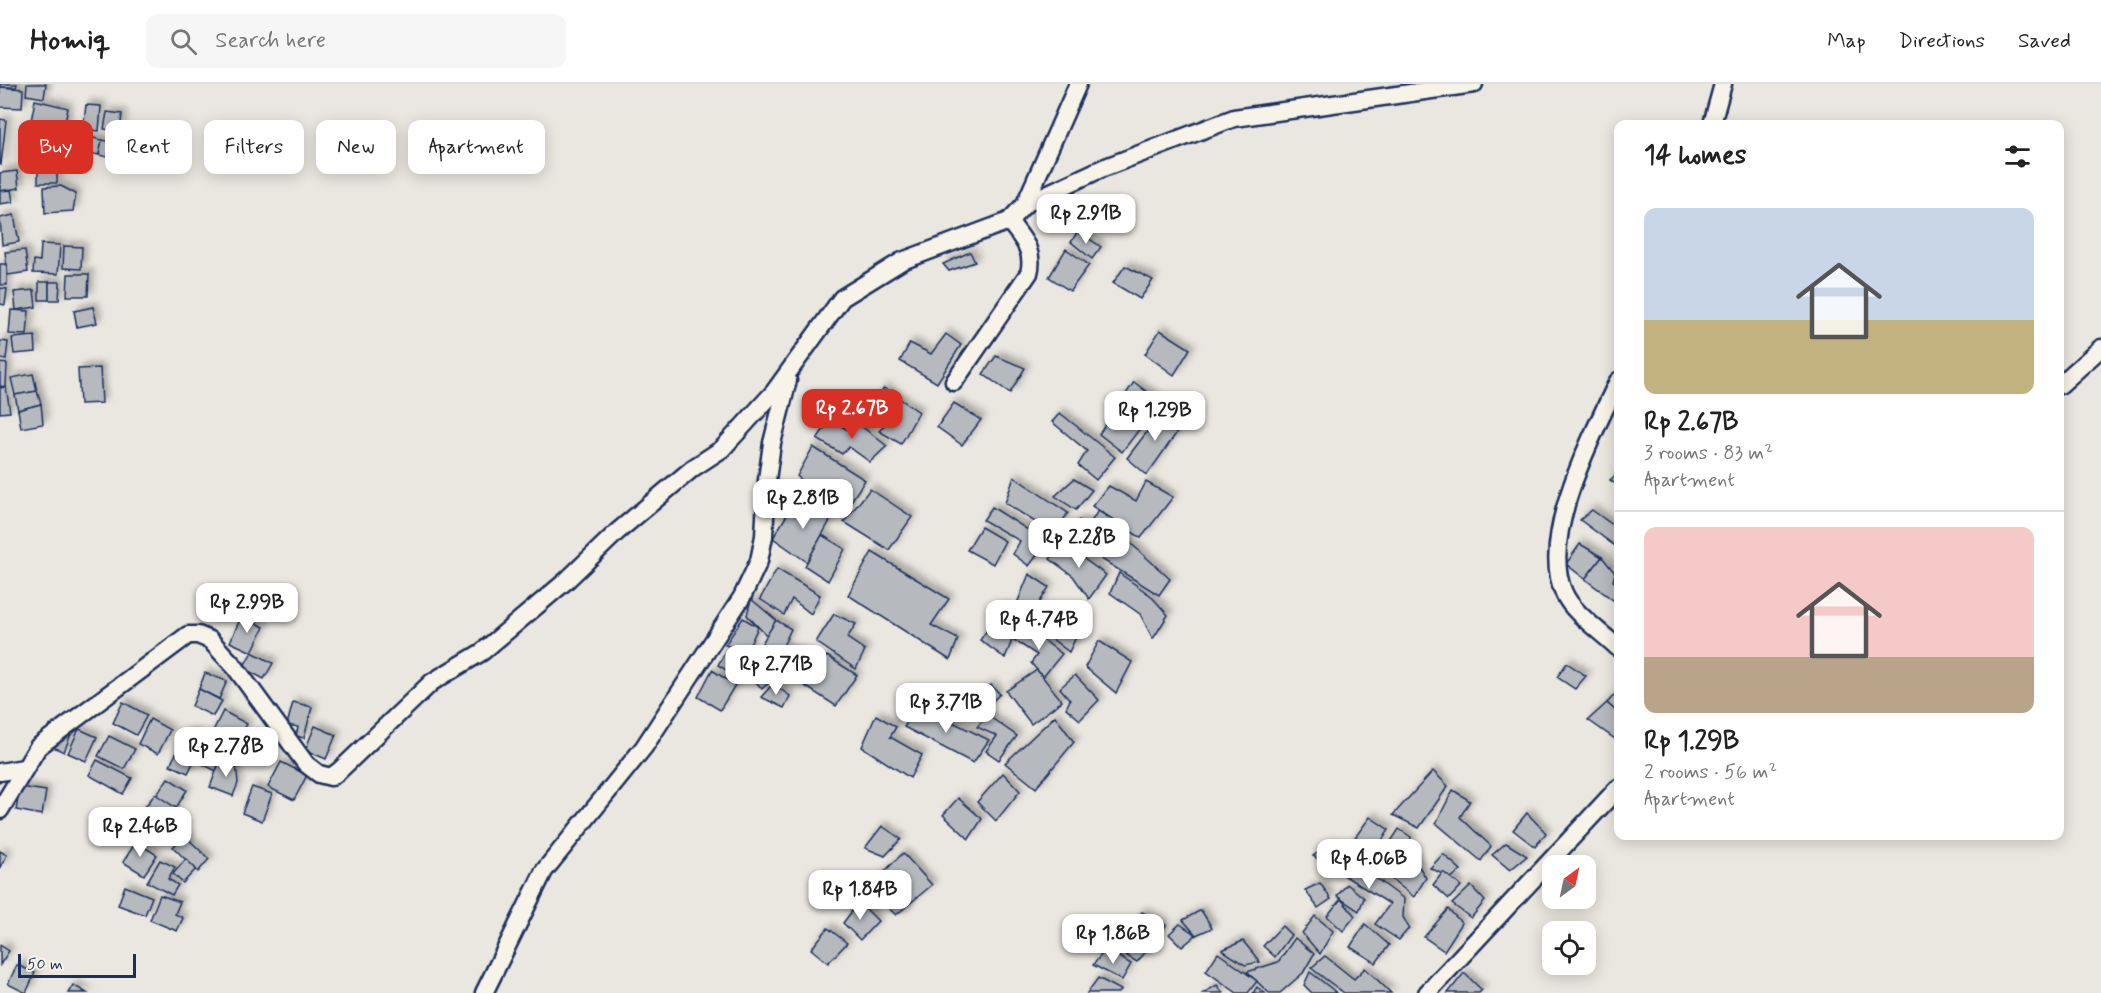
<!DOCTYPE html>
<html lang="en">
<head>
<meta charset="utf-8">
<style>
	:root { --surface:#fff; --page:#f6f6f6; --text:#222; --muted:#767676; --line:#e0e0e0; --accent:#d93025 }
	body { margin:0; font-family:Mynerve,sans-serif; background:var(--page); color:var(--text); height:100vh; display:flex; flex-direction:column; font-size:22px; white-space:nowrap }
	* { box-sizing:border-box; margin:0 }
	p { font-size:20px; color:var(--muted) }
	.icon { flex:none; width:33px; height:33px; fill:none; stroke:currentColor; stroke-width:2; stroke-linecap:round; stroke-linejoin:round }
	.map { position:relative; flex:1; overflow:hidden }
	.panel { position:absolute; left:1614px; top:36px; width:450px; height:720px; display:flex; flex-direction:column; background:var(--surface); border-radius:12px; box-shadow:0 3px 15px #0003 }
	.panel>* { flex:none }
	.guide { position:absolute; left:18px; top:36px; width:570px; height:54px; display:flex; gap:12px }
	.needle { width:39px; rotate:33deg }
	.fabs { position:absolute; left:1542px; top:771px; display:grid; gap:12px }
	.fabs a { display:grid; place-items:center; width:54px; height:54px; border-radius:12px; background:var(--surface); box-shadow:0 3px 15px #0003; font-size:30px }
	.scale { position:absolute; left:18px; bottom:15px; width:118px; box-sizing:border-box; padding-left:6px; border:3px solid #1b2f5e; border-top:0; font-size:16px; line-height:21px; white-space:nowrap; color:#1b2f5e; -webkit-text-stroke:4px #f7f3e8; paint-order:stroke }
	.price { position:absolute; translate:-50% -51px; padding:0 14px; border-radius:12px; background:#fff; color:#222; font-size:20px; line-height:39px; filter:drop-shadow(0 2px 3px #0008) }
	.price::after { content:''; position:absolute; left:50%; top:36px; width:18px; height:14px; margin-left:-9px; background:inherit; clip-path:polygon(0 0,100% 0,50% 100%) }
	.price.active { background:var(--accent); color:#fff }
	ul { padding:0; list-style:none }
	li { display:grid; align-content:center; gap:12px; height:318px; padding:0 30px }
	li+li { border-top:2px solid var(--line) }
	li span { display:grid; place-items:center; height:186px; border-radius:12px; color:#555 }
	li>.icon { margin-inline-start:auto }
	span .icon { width:108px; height:108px; fill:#fffc; stroke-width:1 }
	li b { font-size:26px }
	h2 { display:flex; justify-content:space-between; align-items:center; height:72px; padding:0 30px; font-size:26px }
	.chip { padding:0 21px; border-radius:12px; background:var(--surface); box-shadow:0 3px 15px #0003; font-size:21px; line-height:54px }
	.chip.active { background:var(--accent); color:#fff }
	header { display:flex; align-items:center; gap:36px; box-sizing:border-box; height:84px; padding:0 30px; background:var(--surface); border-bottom:2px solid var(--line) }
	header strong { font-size:28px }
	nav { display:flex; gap:33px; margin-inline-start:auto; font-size:21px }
	.search { width:420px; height:54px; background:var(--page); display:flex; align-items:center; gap:15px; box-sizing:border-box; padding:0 21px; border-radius:12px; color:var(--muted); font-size:22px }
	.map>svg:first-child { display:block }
	.building { fill:#b6babf; stroke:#1b2f5e; stroke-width:1.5; filter:url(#shadow) }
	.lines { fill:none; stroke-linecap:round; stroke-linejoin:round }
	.minor-casing { stroke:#1b2f5e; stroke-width:21 }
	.minor { stroke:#f7f3e8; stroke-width:16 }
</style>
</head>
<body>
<header>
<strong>Homiq</strong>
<div class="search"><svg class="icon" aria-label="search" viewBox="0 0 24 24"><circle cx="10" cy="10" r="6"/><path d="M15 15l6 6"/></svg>Search here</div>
<nav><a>Map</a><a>Directions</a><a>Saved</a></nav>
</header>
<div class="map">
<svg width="2101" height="909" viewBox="0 0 2101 909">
	<defs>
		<filter id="shadow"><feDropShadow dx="4.5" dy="-4.5" stdDeviation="3" flood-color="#0004"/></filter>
	</defs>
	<rect width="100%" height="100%" fill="#eae7e0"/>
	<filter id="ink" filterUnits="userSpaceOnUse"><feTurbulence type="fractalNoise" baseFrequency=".0167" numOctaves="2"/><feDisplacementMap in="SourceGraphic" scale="12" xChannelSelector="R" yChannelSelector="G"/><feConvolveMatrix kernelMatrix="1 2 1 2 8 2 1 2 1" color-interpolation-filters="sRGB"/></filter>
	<g filter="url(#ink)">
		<g class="building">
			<path d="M0,0h17l-1,3h-16z"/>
			<path d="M27,0h19l-2,14 -18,-3z"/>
			<path d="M0,3l23,2 -1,19 -22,-1z"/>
			<path d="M35,16l33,8 -4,20 -33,-7z"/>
			<path d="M86,21l15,1 -2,25 -16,-2z"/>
			<path d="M107,28l15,2 -2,18 -16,-3z"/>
			<path d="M0,35l6,1 -5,45 -1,-1z"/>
			<path d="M157,47l5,18 -24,7 -5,-18z"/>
			<path d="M79,51l23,5 -3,15 -23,-4z"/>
			<path d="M102,56l21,4 -4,16 -20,-5z"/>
			<path d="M33,63h23l1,15 -25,1z"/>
			<rect x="38" y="78" width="19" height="21"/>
			<path d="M17,87l2,17 -19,3v-18z"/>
			<path d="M61,102l15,8 -3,17 -28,2 -1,-26z"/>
			<path d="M11,106l2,12 -13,2v-13z"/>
			<path d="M1077,121l16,9 -15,17 -12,-8z"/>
			<path d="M14,131l5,27 -17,3 -2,-27z"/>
			<path d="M1078,147l23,16 -9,12 -21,-17z"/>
			<path d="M41,160l19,1 -2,29 -25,-1 1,-13 6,1z"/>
			<path d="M64,162l18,1 -1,22 -18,-1z"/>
			<path d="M1066,165l23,16 -19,26 -21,-14z"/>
			<path d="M25,166l3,22 -20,3 -3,-23z"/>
			<path d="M970,168l5,10 -26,9 -6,-7z"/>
			<rect x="0" y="180" width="7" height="21"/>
			<path d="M1125,182l28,14 -13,19 -27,-16z"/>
			<path d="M68,190h21l-1,22h-21z"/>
			<rect x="39" y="198" width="10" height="18"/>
			<path d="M49,198h11l-1,18h-10z"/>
			<path d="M0,204l7,1 -2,16 -5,-1z"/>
			<path d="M34,206l2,17 -20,3 -2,-18z"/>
			<path d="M93,223l4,16 -20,4 -3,-16z"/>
			<path d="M11,226l18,1 -2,24 -18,-1z"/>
			<path d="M1160,246l30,19 -16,26 -29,-21z"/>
			<path d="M946,250l15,11 -24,38 -37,-22 10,-18 21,11z"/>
			<path d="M35,252l1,16 -22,2 -2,-16z"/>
			<path d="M0,257l8,1 -2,18 -6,-1z"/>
			<path d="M996,272l29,12 -15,25 -27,-19z"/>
			<path d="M0,279l7,1 -1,23 -6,-1z"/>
			<path d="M100,284l2,35 -22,1 -2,-35z"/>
			<path d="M33,290l4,17 -22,4 -4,-17z"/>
			<path d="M1134,298l26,20 -38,50 -23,-18z"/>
			<path d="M6,303l4,25 -10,1v-25z"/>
			<path d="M884,304l35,24 -18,32 -22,-13 8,-9 -18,-11z"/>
			<path d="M37,307l4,13 -23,6 -3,-15z"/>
			<path d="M954,319l27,17 -19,25 -25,-18z"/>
			<path d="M41,320l2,20 -22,4 -3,-18z"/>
			<path d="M1163,327l22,10 -38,54 -20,-17z"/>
			<path d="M1060,329l55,44 -19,23 -18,-15 9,-14 -35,-29z"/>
			<path d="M830,336l20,11 7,-8 30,23 -17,16 -21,-15 -7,7 -25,-15z"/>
			<path d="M813,363l52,33 -23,35 -45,-39z"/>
			<path d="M1618,389v13l-8,-6z"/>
			<path d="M1014,393l54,36 -14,21 -49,-31z"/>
			<path d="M1074,395l18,11 -16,20 -21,-14z"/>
			<path d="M1146,398l27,15 -32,41 -49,-32 17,-20 27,15z"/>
			<path d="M870,405l42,28 -23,33 -45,-28z"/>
			<path d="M794,419l17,11 7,-10 14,13 -25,45 -34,-24z"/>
			<path d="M992,423l55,35 -18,24 -16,-12 7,-13 -37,-21z"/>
			<path d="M1592,426l26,19v8l-4,8 -34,-25z"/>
			<path d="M1098,427l17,10 -9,11 7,6 -15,19 -30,-24 11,-13 9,6z"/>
			<path d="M981,443l24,14 -12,23 -26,-14z"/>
			<path d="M822,451l23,14 -17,32 -23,-15z"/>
			<path d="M1125,454l45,41 -11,16 -61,-38z"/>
			<path d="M1062,459l44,32 -17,24 -16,-23 -23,-17z"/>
			<path d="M1580,460l22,13 -17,22 -19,-15z"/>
			<path d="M872,468l77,47 -18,26 27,14 -8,21 -102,-65z"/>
			<path d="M1602,473l13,16 -2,8 5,3 -1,19 -32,-24z"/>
			<path d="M777,485l43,26 -9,19 -19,-15 -8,16 -24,-16z"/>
			<path d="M1119,489l31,22 18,20 -15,24 -13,-25 -30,-21z"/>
			<path d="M1029,490l20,13 -15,25 -16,-11z"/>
			<path d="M751,515l25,21 -9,16 -20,-21z"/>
			<path d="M1002,525l18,11 -15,38 -25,-18z"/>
			<path d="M1047,527l30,24 -8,17 -35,-27z"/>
			<path d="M834,530l22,10 -9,14 18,12 -9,19 -40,-27z"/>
			<path d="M241,533l23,10 -12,25 -22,-10z"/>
			<path d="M743,534l15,9 -11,24 -22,-6z"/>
			<path d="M776,536l15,9 -8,17 27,13 -9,20 -42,-31z"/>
			<path d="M1024,542l38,28 -19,23 -12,-14 6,-8 -23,-15z"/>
			<path d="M1099,557l33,21 -16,31 -31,-26z"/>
			<path d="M727,565l25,14 -12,16 -22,-14z"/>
			<path d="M252,568l21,11 -9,16 -21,-11z"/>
			<path d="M765,568l10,6 -8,14 8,5 -13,12 -12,-14z"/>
			<path d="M827,572l30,19 -21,31 -31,-20z"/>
			<path d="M1567,579l19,13 -11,13 -18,-12z"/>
			<path d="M712,586l23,15 -15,25 -22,-13z"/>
			<path d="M1037,586l25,31 -31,23 -25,-33z"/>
			<path d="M205,589l22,8 -8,18 -20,-10z"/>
			<path d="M1075,591l24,25 -19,20 -14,-12 4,-8 -10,-12z"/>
			<path d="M773,600l17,12 -6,12 -23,-11z"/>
			<path d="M991,601l9,9 -14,13 -15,-8z"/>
			<path d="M199,605l23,12 -9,15 -21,-10z"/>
			<path d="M1618,607v22l-11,-10z"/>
			<path d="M123,618l24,13 -11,20 -23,-12z"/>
			<path d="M293,618l19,5 -8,31 -8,-2 2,-9 -11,-2z"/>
			<path d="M1607,619l11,10v28l-30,-21z"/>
			<path d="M918,621l71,35 -16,23 -69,-36z"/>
			<path d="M223,627l24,13 -13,24 -23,-13z"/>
			<path d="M876,631l20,12 -6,10 32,18 -12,23 -48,-31z"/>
			<path d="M987,631l30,21 -18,24 -13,-9 11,-15 -20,-9z"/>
			<path d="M1055,632l19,26 -38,46 -31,-25z"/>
			<path d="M150,635l20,11 -12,24 -20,-10z"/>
			<path d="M315,642l21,9 -10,24 -21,-9z"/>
			<path d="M79,645l18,8 -11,24 -18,-8z"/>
			<path d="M65,648l6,2 -7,18 -11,-5z"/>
			<path d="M187,649l17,8 -16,32 -18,-8z"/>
			<path d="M109,652l26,13 -11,20 -26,-13z"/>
			<path d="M210,660l14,5 -8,22 -16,-8z"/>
			<path d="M221,674l15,6 2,19 -5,13 -23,-9z"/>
			<path d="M97,676l35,18 -9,16 -34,-19z"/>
			<path d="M281,678l26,13 -13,25 -26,-13z"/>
			<path d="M1433,687l15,15 -29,42 -26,-13z"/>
			<path d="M1003,689l17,18 -24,30 -19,-19z"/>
			<path d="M168,694l19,12 -11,18 -20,-12z"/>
			<path d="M20,703l26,4 -4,24 -26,-5z"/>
			<path d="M252,703l20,7 -10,27 -20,-8z"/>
			<path d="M1453,706l17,11 -10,16 31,29 -10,15 -45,-38z"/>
			<path d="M155,710l21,14 -13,20 -21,-17z"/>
			<path d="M958,714l24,21 -13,20 -26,-24z"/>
			<path d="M1527,729l19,20 -11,14 -22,-17z"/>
			<path d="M1370,733l19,13 -22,33 -19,-16z"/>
			<path d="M882,742l19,13 -16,17 -20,-8z"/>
			<path d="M1399,745l12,8 -2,13 17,28 -12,19 -39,-31z"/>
			<path d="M184,751l25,24 -11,13 -25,-25z"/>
			<path d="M136,758l21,13 -13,20 -21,-13z"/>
			<path d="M1506,759l21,13 -17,14 -18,-15z"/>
			<path d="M1330,760l74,55 -1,18 6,11 -10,12 -24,-16 15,-20 -77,-48z"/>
			<path d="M0,767l7,4 -7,13z"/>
			<path d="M903,769l29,32 -36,30 -29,-26z"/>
			<path d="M1443,770l18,16 -10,8 -21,-10z"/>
			<path d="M186,775l10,10 -13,14 -10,-9z"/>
			<path d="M160,776l15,7 -7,12 10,6 -6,10 -25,-13z"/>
			<path d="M1443,788l18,14 -12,13 -16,-14z"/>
			<path d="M1320,799l11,16 -13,9 -13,-18z"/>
			<path d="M1347,800l17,14 -5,13 -22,-15z"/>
			<path d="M125,802l27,11 -7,18 -27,-10z"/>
			<path d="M1471,802l14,15 -14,17 -19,-14z"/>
			<path d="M160,811l20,7 -5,12 8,4 -6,13 -27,-11z"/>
			<path d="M1341,815l14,17 -12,15 -16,-15z"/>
			<path d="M859,818l19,19 -18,19 -17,-17z"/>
			<path d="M1448,825l14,14 -18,28 -20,-14z"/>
			<path d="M1201,826l11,18 -16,7 -13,-15z"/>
			<path d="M1142,828l24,13 -7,13 -25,-16z"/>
			<path d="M1315,832l18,15 -13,23 -18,-21z"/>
			<path d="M1180,840l16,11 -14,12 -13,-13z"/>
			<path d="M1365,840l24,21 -13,18 -26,-16z"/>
			<path d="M1282,842l9,9 -16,22 -12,-11z"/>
			<path d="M828,844l19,15 -19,20 -17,-14z"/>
			<path d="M1138,847l17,10 -18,21 -24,-15z"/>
			<path d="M1295,854l19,16 -11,19 -23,20h-11l-22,-21 31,-10z"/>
			<path d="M1243,857l17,21 -15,3 -23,-15z"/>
			<path d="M0,861l9,6 -9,14z"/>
			<path d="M1106,865l25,15 -9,16 -29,-15z"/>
			<path d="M1218,869l39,28 -9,12h-11l-31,-22z"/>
			<path d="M1325,872l29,23 11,-11 26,25h-47l-33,-25z"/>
			<path d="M17,881l18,8 -9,20 -18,-9z"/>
			<path d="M1310,888l27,21h-25l-8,-8z"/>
			<path d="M1464,889l18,17 -3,3h-31z"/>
			<path d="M1098,894l23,12 -2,3h-32z"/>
			<path d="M73,901l14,8h-19z"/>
			<path d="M1217,901l6,8h-20z"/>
			<path d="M1257,903l8,6h-12z"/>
		</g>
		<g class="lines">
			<g class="minor-casing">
				<g id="minor">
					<path d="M1712,40l11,-40"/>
					<path d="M1025,120l78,-36 131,-50 240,-34"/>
					<path d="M1618,297c-24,52 -80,155 -54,212 9,21 38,39 54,55"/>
					<path d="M954,298l75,-109c6,-23 -7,-34 -20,-52"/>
					<path d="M2060,301l41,-37"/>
					<path d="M0,688l24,-4"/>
					<path d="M0,726l38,-63 150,-112h10l12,5 25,27 71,97 13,10 12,3 8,-6 93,-89 50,-30 84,-71 51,-49 76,-64 29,-19 52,-57 68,-94 60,-37 107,-40 16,-17 53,-120"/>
					<path d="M484,909l60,-122 100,-124 98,-150 17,-36 5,-25 3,-56 5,-37 16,-63"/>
					<path d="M1427,909l191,-205"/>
				</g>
			</g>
			<use href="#minor" class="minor"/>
		</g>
	</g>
</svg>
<div class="fabs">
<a><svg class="needle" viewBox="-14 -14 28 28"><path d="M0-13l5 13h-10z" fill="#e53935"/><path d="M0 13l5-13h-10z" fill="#767676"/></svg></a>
<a><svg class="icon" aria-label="locate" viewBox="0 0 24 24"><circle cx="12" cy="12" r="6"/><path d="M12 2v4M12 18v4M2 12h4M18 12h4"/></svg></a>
</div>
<div class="scale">50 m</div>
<b class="price" style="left:1086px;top:161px">Rp 2.91B</b>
<b class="price active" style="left:852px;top:356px">Rp 2.67B</b>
<b class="price" style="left:1155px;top:358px">Rp 1.29B</b>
<b class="price" style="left:803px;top:446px">Rp 2.81B</b>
<b class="price" style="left:1079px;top:485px">Rp 2.28B</b>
<b class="price" style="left:247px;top:550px">Rp 2.99B</b>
<b class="price" style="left:1039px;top:567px">Rp 4.74B</b>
<b class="price" style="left:776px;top:612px">Rp 2.71B</b>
<b class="price" style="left:946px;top:650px">Rp 3.71B</b>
<b class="price" style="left:226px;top:694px">Rp 2.78B</b>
<b class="price" style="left:140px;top:774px">Rp 2.46B</b>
<b class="price" style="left:1369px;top:806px">Rp 4.06B</b>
<b class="price" style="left:860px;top:837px">Rp 1.84B</b>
<b class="price" style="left:1113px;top:881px">Rp 1.86B</b>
<div class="guide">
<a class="chip active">Buy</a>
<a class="chip">Rent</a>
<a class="chip">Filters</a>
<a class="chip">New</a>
<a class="chip">Apartment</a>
</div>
<section class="panel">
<h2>14 homes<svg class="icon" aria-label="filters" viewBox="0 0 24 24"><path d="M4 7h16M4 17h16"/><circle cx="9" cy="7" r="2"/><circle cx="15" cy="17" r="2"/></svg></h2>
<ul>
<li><span style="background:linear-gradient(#c9d6e8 60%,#c2b280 0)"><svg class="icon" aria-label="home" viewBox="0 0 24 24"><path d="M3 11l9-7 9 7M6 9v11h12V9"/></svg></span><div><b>Rp 2.67B</b><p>3 rooms · 83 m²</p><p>Apartment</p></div></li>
<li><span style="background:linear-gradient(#f6c9c9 70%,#b9a48a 0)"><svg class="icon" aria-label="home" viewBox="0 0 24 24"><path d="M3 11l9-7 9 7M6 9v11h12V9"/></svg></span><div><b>Rp 1.29B</b><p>2 rooms · 56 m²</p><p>Apartment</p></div></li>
</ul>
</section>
</div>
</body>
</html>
